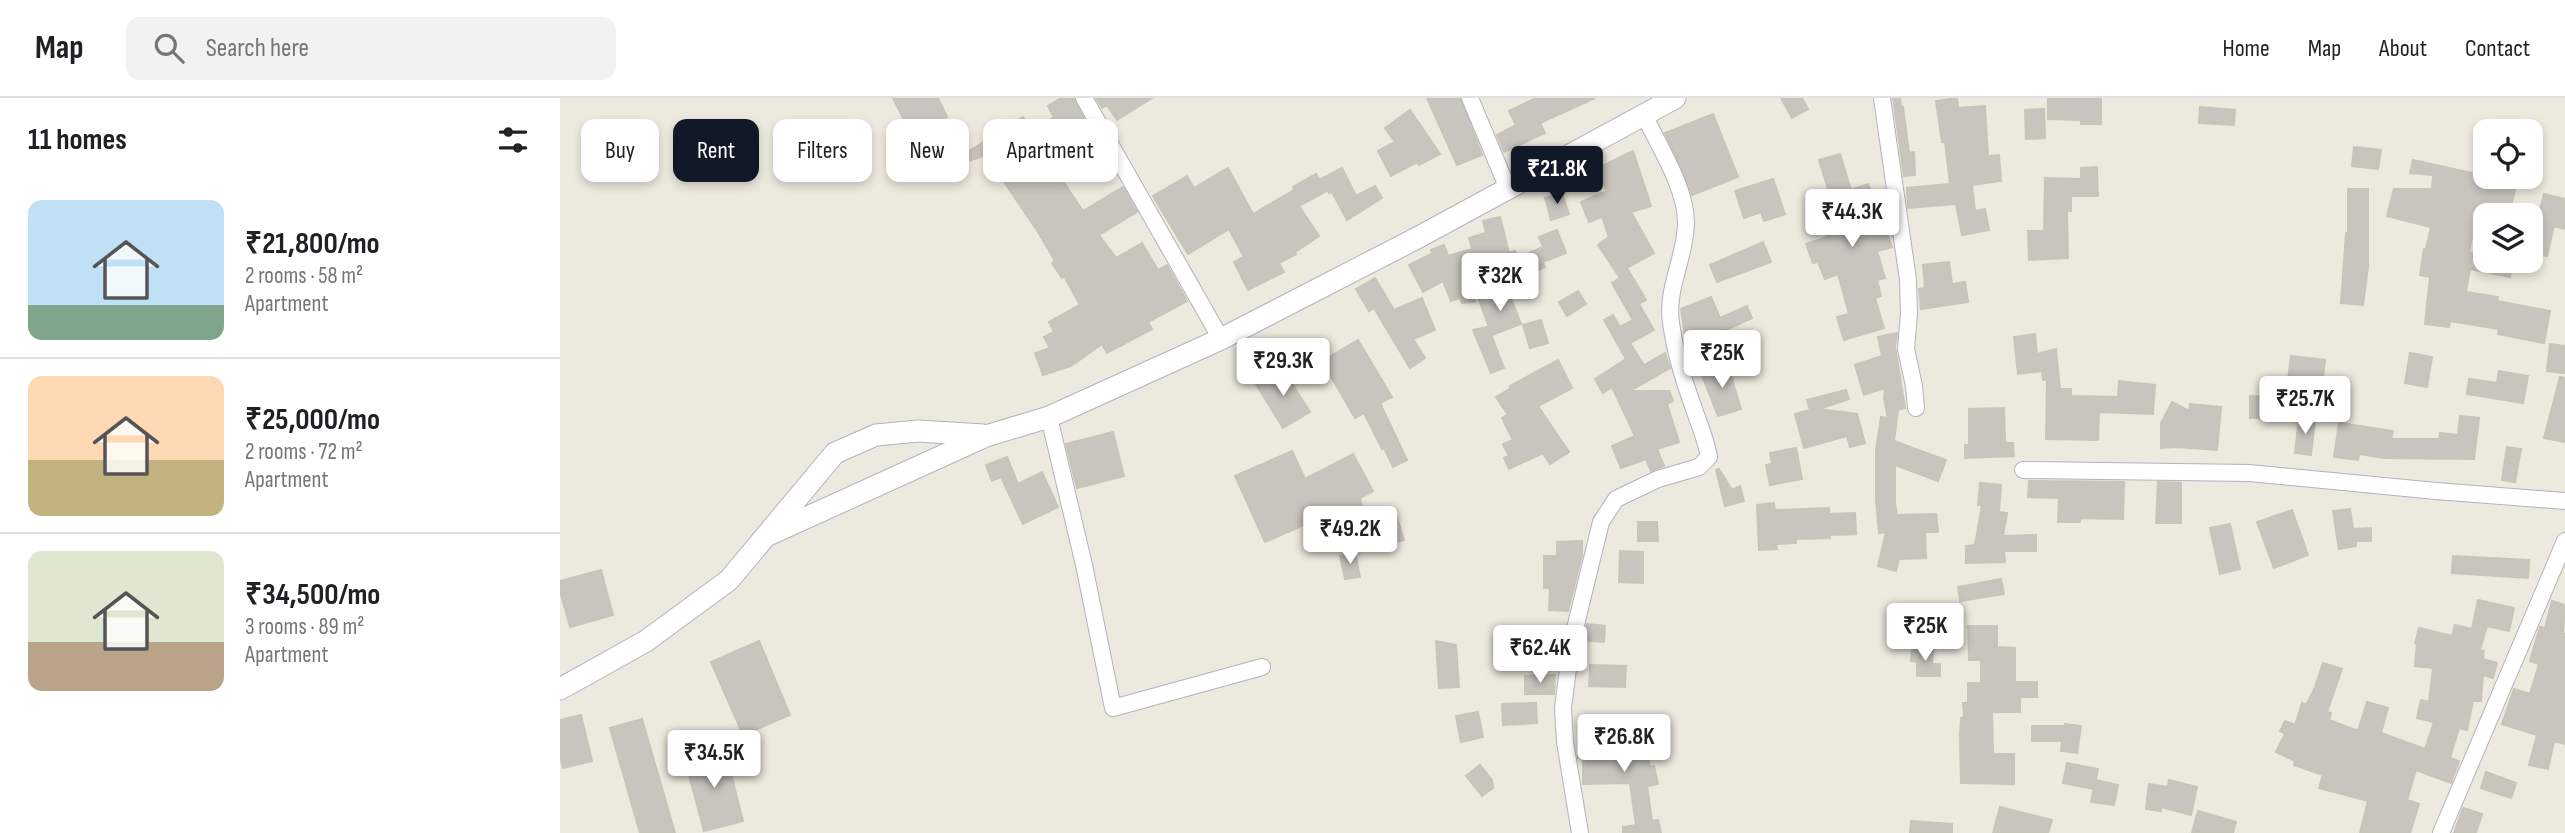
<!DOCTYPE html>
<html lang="en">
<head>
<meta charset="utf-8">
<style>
	:root { --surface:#fff; --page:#f2f2f2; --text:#202124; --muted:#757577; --line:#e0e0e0; --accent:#111827 }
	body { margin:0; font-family:"Sofia Sans Condensed",sans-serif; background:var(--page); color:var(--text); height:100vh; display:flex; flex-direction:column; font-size:26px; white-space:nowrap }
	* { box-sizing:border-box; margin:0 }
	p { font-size:23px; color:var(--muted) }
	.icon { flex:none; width:38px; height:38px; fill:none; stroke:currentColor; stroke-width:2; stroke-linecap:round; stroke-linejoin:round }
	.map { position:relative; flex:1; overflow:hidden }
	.panel { display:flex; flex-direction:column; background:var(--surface); width:560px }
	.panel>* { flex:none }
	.top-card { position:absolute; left:21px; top:21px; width:665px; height:63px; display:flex; gap:14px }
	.controls { position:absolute; left:1913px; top:21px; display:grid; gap:14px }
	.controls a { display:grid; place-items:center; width:70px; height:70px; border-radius:14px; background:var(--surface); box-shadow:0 4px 10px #0003; font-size:35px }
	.price { position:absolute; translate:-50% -60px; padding:0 16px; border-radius:7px; background:#fff; color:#222; font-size:23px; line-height:46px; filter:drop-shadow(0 2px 4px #0008) }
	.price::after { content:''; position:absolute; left:50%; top:42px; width:21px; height:16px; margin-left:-10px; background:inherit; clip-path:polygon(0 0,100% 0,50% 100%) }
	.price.selected { background:var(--accent); color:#fff }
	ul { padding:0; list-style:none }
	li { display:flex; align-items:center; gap:21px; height:175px; padding:0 28px }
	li+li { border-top:2px solid var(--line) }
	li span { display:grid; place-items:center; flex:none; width:196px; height:140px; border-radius:14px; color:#555 }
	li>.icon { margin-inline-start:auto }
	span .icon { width:84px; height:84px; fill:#fffc; stroke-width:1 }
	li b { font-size:30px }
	h2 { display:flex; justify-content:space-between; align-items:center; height:84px; padding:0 28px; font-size:30px }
	.pill { padding:0 24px; border-radius:14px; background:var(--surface); box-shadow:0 4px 10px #0003; font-size:24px; line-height:63px }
	.pill.selected { background:var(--accent); color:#fff }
	header { display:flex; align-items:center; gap:42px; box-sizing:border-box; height:98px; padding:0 35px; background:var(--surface); border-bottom:2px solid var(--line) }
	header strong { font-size:33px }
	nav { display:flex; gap:38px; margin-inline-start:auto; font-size:24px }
	.search { width:490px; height:63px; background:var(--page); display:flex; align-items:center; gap:18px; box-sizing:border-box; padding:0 24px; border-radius:14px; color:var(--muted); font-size:26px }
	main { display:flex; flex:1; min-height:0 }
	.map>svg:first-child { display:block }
	.building { fill:#c8c5be; stroke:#c7c5b8; stroke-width:2 }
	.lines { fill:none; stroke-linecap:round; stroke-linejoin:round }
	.street-casing { stroke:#b2b2be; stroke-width:18 }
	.secondary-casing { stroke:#b2b2be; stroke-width:23 }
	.street { stroke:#fff; stroke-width:16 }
	.secondary { stroke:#fff; stroke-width:21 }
</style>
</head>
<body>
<header>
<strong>Map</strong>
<div class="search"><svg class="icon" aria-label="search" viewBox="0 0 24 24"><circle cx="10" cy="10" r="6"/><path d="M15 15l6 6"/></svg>Search here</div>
<nav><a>Home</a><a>Map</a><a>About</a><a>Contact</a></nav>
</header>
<main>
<section class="panel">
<h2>11 homes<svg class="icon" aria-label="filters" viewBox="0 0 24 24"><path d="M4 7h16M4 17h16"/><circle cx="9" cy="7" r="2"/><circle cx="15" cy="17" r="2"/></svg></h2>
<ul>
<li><span style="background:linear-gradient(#bfe0f5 75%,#7fa58c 0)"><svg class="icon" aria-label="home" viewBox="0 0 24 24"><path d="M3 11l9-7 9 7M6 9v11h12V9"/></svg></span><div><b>₹21,800/mo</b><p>2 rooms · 58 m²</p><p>Apartment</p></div></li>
<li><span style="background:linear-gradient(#ffd9b3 60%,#c2b280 0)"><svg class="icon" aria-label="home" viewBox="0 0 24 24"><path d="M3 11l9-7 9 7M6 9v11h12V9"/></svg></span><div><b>₹25,000/mo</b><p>2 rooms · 72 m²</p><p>Apartment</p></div></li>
<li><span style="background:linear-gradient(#dfe7d0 65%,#b9a48a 0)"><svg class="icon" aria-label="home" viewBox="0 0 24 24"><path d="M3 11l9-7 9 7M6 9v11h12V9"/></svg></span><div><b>₹34,500/mo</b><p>3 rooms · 89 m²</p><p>Apartment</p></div></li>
</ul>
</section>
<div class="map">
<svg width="2005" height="735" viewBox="0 0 2005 735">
	<rect width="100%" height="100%" fill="#ece9de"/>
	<g class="building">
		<path d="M333,0h45l9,19 -7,3 6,14 -16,7 -11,-22 -13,5z"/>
		<path d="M501,0h13l10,21 -11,7 17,31 -31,18 24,36 40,-24 14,25 -38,23 17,23 26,-15 16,27 9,-5 20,36 -39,21 4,7 -45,24 -5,-9 -31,22 -28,9 -8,-22 15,-5 -6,-11 10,-5 -5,-10 31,-17 -16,-29 -2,2 -10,-15 3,-2 -17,-29 -52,-77 -38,13 -6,-18 12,-4 4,12 65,-41 9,14 22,-14 -6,-11z"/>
		<path d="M536,0h56l-35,22 -10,-15 -5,3z"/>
		<path d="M867,0h33l22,57 -25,10z"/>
		<path d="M976,0h59l-55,25 5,10 -41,19 -7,-17 19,-10 -7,-14z"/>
		<path d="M1221,0h21l6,11 -16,9z"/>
		<path d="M1333,0h7l1,9h2l6,46 5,-1 1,23 -11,1z"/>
		<path d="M1397,0l1,10 27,-2 3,50 11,-1 2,26 -29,4 3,26 10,-2 4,21 -27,5 -6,-31 -48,4 -1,-20 43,-4 -5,-42h-3l-6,-41z"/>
		<path d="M1488,0h53v26h-20v-4l-33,-1z"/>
		<path d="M1640,9l35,3 -1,15 -35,-2z"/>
		<path d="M1484,11l1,29 -19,1 -1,-29z"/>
		<path d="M850,12l30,44 -21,11 -2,-3 -26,14 -13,-25 17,-9 -10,-14z"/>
		<path d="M1153,16l25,63 -46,18 -27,-62z"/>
		<path d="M1794,49l27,3 -3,19 -26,-3z"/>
		<path d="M1073,53l18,55 -20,6 23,41 -27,15 19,32 -7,4 15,26 -24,13 14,22 21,-12 5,15 -40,23h39l4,10 -6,3 12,38 -22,7 7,17 -13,5 -5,-12 -25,9 -9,-22 23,-10 -23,-49 -9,6 -8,-14 31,-20 -22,-39 9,-5 7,12 13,-7 -21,-37 8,-5 -22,-33 11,-8 -7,-20 -13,5 -8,-20 26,-11 -11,-22z"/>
		<path d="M1280,56l11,36 17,-6 24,63 -15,4 8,27 -8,2 4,16 -6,2 9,30 -40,12 -7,-23 12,-3 -11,-40 -13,5 -7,-17 -5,1 -7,-19 22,-7 -7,-17 15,-6 -17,-54z"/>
		<path d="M1853,62l104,23 -8,30 -30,-8 -10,47 16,3v6h28l-3,16 -40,-8 -4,23 32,5 -1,4 53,10 -6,32 -46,-9 1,-5 -49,-8 -1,6 -24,-3 5,-47 -10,-2 4,-26h2l5,-22 -44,-11 7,-27h38l1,-14 -23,-2z"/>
		<path d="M1537,69l1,29h-27v15h-4l1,47 -39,2 -1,-29h16l1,-53 36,1v-11z"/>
		<path d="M668,70l25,46 41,-24 -1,-3 23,-13 3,6 23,-12 14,28 19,-10 7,12 -35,22 -15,-28 -3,1 -1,-3 -29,16 20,30 -24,16 1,2 -17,9 5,9 -36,18 -14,-28 10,-5 -15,-28 -41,25 -35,-58 34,-20 7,12z"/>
		<path d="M1213,81l12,35 -21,7 -3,-9 -17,6 -9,-27z"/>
		<path d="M1788,91h20v78l-5,38 -22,-2 5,-70h2z"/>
		<path d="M1002,95l7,21 -18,6 -6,-22z"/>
		<path d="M1984,96l21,5v30l-11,-3 -7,30 -17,-4v-24l5,1z"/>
		<path d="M940,119l9,36 6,-2 3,7 25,-11 -4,-10 18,-7 9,23 -23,9 2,5 -15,7 -2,-4 -25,10 -7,-19 -22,6 8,27 -8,3 1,5 -13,1 -2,-5 -9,3 -8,-20 -20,11 -14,-27 24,-12 -2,-3 13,-5 4,11 24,-7 -3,-11 17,-5 -3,-12z"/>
		<path d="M1203,144l8,20 -54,20 -7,-17z"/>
		<path d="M1389,164l3,22 13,-2 3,20 -47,7 -2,-20 6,-1 -2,-23z"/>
		<path d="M815,180l19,32 28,-12 13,32 -22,9 12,19 -15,10 -36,-60 -5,3 -13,-22z"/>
		<path d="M1018,193l8,13 -19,12 -8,-14z"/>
		<path d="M949,195l12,31 -29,11 -13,-35 13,-5z"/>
		<path d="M1151,199l9,21 27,-12 5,12 -28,13 1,3 -38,14 -6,-39z"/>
		<path d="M981,222l7,23 -18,5 -7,-23z"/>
		<path d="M928,229l16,41 -13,5 -18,-43z"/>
		<path d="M1337,235l-2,14 10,61 -7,2 -4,31 52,19 -8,21 -43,-16v39l2,11 39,-1 2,18h-13l1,26 -27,1 -3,12 -18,-5 8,-34 -7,1 -3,-33v-50l5,-33 7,1 -4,-20 1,-10 -21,7 -9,-30 27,-9 -4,-19z"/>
		<path d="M1475,236l2,20 19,-5 4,40h11v7l47,1 1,-16 36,4 -2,29 -54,-2 -1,28 -52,-1 1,-59h-4l-1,-9 -24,3 -4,-37z"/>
		<path d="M798,242l34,57 -12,6 27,57 -14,7 -9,-19 -2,1 -18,-36 -9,5 -33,-57z"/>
		<path d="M1990,246l15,2v27l-18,-2z"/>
		<path d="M1850,255l22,4 -5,30 -22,-4z"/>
		<path d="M1731,258l34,4 -3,24 -34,-4z"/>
		<path d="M998,262l14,28 -34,18 31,46 -19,12 -7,-11 -34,16 -5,-11 5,-2 -6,-12 10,-4 -11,-22 6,-3 -12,-18 15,-9 -1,-2z"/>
		<path d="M1167,265l14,46 -23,7 -17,-43z"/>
		<path d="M722,270l28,44 -27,16 -27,-44z"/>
		<path d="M1939,273l29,5 -5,27 -56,-9 2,-15 28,4z"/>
		<path d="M2000,279l5,1v64l-21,-4z"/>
		<path d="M1286,292l3,9 -30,10 38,5 8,29 -15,4 -3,-11 -43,12 -9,-34 15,-4 -3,-10z"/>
		<path d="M1690,298l20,1 -1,21h-19z"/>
		<path d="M1612,304l17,9 1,-7 31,3 -4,43 -40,-3 -16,1v-25z"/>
		<path d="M1444,310l1,35h8l1,13 -49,2v-13h4v-36z"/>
		<path d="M1900,318l19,2 -5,41 -89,-1 -26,-4 -1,6 -24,-3 5,-34 54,8 -2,8h48l1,-6 18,2z"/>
		<path d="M1739,319l16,2 -4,36 -16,-2z"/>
		<path d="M553,334l11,44 -47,12 -11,-44z"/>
		<path d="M1947,349l14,2 -6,33 -13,-2z"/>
		<path d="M1236,350l6,31 -32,6 -4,-20 6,-1 -2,-11z"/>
		<path d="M732,353l13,28 48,-25 20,37 -13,7 6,29 31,-9 7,22 -12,3 -3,-10 -47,10 -7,-32 -70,31 -30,-66z"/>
		<path d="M447,359l11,27 24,-12 16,35 -35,17 -22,-47 -9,4 -6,-16z"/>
		<path d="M1159,371l13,21 8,-4 4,15 -19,5 -9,-36z"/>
		<path d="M1469,383l95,1 -1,37 -43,-1v4h-22l1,-24 -31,-1z"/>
		<path d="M1598,384l23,1v40h-25z"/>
		<path d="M1420,385l21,2 -2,27 8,1 -4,23 33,-1v16h-32l1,11 -39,1v-17l9,-1 7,-40h-4z"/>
		<path d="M1214,405l1,7 54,-2v6l26,-1 1,21 -27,1 1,3 -34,1v4l-20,1 1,5 -18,1 -2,-45z"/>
		<path d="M1790,411l3,20 18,-1v13h-15v5l-17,3 -6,-38z"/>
		<path d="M1732,412l16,45 -34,13 -17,-46z"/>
		<path d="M1078,424h19l1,19h-20z"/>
		<path d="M1670,426l10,45 -20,5 -10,-46z"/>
		<path d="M1022,443v14l-14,56 -19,-1 1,-22h-6v-32h13v-14z"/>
		<path d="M1060,453l23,1v31l-24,-1z"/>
		<path d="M795,455l5,24 -15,2 -5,-23z"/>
		<path d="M1893,458l76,4 -1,18 -76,-5z"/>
		<path d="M41,472l12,45 -43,12 -10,-36v-10z"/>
		<path d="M1441,481l3,15 -44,7 -2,-14z"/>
		<path d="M1918,502l36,8 -5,23 -22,-5 -7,24 4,1 -1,8 14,4 -4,15 -10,-3 -2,26h-8l-6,29 -8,-2 -9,30 9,3 -8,22 -35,-13 -9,30 12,4 -9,29h-50l8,-32 -49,-13 4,-13 -29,-10 1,-4 -19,-9 9,-18 -5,-3 5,-10 10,4 7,-22 4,2 8,-15 9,-27 19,6 -15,43 4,1 -2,7 29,11 9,-29 21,6 -7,25 44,16 9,-27 -17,-4 4,-18 8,2 4,-34 -18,-2 2,-22 -2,-1 4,-15 33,8 3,-11 17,4z"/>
		<path d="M1992,503l13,4 -2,28 2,1v110l-11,-3 -6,28 -19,-4 8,-30 -35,-11 12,-35 16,5 9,-30 -9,-3 10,-34 5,1z"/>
		<path d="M1027,526l18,2 -1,16 -21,-2z"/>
		<path d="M1408,528h29v21l18,1v34h22v15h-17v15h-28l1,42h21v30l-53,-1 -1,-48 1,-17 3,-1 -1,-14h5v-20h13v-23h-12z"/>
		<path d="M199,543l31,74 -47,20 -32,-73z"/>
		<path d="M876,543l20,4 3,42 -20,1z"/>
		<path d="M1352,551l21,1 -1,14h8v12h-23v-14l-6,-1z"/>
		<path d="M1030,567l36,1 -1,21 -36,-1z"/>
		<path d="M995,577l-1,19h-29v-18z"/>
		<path d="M976,605l1,20 -34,2 -1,-21z"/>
		<path d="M918,614l5,25 -22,5 -5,-26z"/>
		<path d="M21,617l11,46 -29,7 -3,-13v-35z"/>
		<path d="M82,621l33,114h-35l-30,-105z"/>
		<path d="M1505,626l16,2 -4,27 -16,-2 1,-10h-30v-15h33z"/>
		<path d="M1083,633l7,36 4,-1 4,18 -11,2 5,35 6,-1 3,13h-38v-6l13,-2 -6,-42 -47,1v-26h-5v-15l45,1 -2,-9z"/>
		<path d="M165,652l18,71 -39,10 -19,-71z"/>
		<path d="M1507,665l31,6 -4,20 -31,-6z"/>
		<path d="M920,667l12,15 1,8 -11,8 -16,-20z"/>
		<path d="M1926,674l30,11 -5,15 -30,-10z"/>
		<path d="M1536,682l22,5 -4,20 -23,-3z"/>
		<path d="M1609,682l28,7 -6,28 -30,-8v4l-15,-2 3,-25 19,3z"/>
		<path d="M1440,709l52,13 -4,13h-55z"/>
		<path d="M1903,710l19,6 -6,19h-22z"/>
		<path d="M1638,713l38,11 -3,11h-41z"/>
		<path d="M1351,723l41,3v9h-42z"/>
	</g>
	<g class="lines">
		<g class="street-casing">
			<g id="street">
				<path d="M524,0l137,241"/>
				<path d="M910,0l38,91"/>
				<path d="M1322,0l26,182 1,33 -3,36 8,37 2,22"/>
				<path d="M489,319l35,148 29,143 149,-41"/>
				<path d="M1463,372l226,3 187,18 129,10"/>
				<path d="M1020,735l-15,-91 -2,-34 8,-63 30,-123 15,-23 42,-20 41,-12 10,-10c-3,-18 -10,-33 -16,-51 -10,-27 -18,-54 -22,-83 -5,-35 14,-64 15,-99 1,-34 -27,-78 -42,-109"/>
				<path d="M1881,735l124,-292"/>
			</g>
		</g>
		<g class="secondary-casing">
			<g id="secondary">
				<path d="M206,438l220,-100 63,-19 172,-78 196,-101 258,-140"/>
				<path d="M0,591l86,-48 83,-61 106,-127 41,-18 42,-4 65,4"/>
			</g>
		</g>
		<use href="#street" class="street"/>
		<use href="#secondary" class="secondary"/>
	</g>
</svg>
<div class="controls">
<a><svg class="icon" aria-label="locate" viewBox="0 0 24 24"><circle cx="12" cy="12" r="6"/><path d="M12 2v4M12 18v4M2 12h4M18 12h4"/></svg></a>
<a><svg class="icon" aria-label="layers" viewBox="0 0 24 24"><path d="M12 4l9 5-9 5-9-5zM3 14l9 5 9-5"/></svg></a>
</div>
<b class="price selected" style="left:997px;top:108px">₹21.8K</b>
<b class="price" style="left:1292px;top:151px">₹44.3K</b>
<b class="price" style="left:940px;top:215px">₹32K</b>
<b class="price" style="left:1162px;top:292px">₹25K</b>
<b class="price" style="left:723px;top:300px">₹29.3K</b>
<b class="price" style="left:1745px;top:338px">₹25.7K</b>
<b class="price" style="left:790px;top:468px">₹49.2K</b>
<b class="price" style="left:1365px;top:565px">₹25K</b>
<b class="price" style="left:980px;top:587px">₹62.4K</b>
<b class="price" style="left:1064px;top:676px">₹26.8K</b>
<b class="price" style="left:154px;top:692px">₹34.5K</b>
<div class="top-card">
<a class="pill">Buy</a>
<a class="pill selected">Rent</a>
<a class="pill">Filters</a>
<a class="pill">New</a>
<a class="pill">Apartment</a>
</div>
</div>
</main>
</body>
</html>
